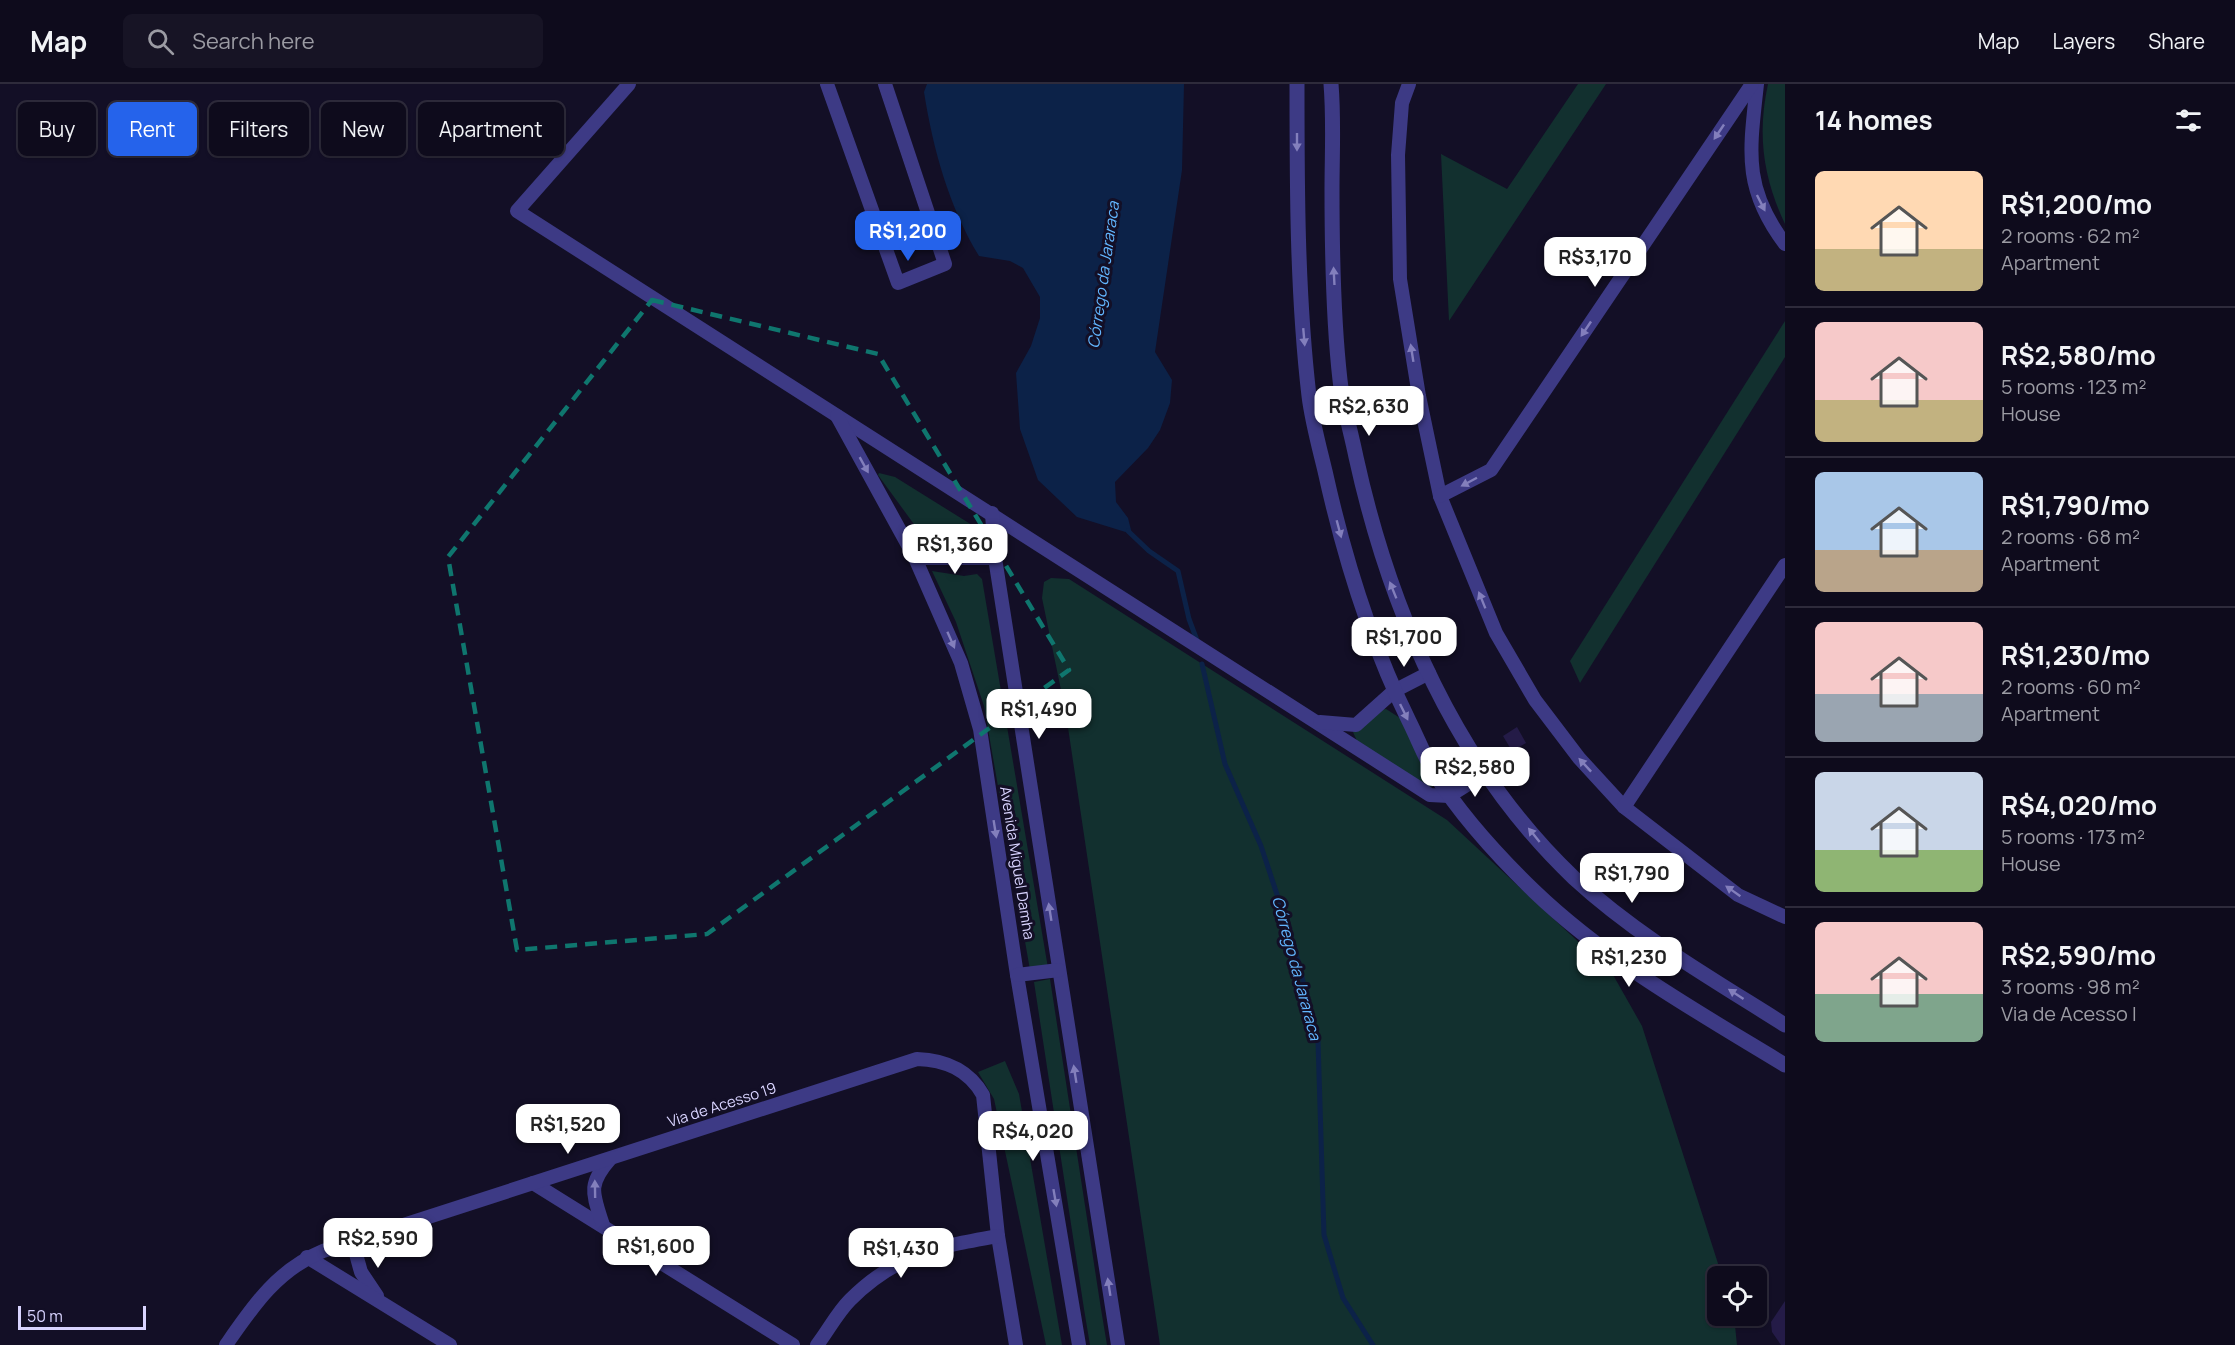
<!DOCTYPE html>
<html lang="en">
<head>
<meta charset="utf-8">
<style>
	:root { --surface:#0e0b1c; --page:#171425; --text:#f1f3f6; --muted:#9b9ba3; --line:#2e2b3b; --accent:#2563eb }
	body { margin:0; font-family:Manrope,sans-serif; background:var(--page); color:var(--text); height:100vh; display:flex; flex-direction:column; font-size:22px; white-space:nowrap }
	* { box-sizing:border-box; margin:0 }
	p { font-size:20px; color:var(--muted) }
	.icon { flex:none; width:33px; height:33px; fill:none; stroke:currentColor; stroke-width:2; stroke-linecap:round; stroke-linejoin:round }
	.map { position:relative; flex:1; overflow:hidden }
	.drawer { display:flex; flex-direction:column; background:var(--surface); width:450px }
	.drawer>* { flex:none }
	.banner { position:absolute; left:18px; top:18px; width:570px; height:54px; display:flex; gap:12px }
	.buttons { position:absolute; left:1707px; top:1182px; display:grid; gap:12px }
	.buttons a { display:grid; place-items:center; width:60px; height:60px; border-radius:9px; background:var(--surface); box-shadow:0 2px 4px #0004,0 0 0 2px var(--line); font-size:30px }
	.scale { position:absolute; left:18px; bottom:15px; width:128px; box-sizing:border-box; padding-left:6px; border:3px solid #d9d4ff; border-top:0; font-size:16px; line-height:21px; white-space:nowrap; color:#d9d4ff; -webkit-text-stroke:4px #130f26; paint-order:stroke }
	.price { position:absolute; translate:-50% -51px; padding:0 14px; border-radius:12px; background:#fff; color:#222; font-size:20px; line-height:39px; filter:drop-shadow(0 2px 3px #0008) }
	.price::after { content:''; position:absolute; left:50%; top:36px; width:18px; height:14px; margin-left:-9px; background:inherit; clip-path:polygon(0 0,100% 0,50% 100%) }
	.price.selected { background:var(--accent); color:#fff }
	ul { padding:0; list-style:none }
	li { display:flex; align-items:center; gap:18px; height:150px; padding:0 30px }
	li+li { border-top:2px solid var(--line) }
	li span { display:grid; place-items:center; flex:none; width:168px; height:120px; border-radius:9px; color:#555 }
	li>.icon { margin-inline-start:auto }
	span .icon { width:72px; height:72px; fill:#fffc; stroke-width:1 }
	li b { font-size:26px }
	h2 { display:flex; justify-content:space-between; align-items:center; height:72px; padding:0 30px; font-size:26px }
	.pill { padding:0 21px; border-radius:9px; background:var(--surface); box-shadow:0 2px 4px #0004,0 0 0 2px var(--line); font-size:21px; line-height:54px }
	.pill.selected { background:var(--accent); color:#fff }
	header { display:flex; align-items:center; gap:36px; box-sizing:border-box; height:84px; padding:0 30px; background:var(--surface); border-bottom:2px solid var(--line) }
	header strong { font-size:28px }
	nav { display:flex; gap:33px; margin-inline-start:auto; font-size:21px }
	.search { width:420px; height:54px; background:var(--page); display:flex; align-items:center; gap:15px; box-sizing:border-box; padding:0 21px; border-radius:9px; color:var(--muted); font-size:22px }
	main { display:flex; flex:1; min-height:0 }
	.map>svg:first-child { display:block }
	.green { fill:#12302f }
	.water { fill:#0c2248 }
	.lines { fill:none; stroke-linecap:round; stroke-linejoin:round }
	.stream { stroke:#0c2248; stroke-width:5 }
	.building { fill:#241b47 }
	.minor { stroke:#3d3a85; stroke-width:14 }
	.tertiary { stroke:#3d3a85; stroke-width:15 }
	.oneway { fill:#837fbc }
	.marked { fill:none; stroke:#0f766e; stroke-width:4.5; stroke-dasharray:12 8; stroke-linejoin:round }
	.labels { text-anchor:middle; stroke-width:6; stroke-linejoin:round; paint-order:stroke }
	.street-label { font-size:15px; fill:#d9d4ff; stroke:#130f26 }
	.water-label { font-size:16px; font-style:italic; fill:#62b6ff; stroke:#130f26 }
</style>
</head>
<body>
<header>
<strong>Map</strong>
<div class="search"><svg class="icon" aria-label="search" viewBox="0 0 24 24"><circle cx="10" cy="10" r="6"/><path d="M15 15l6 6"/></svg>Search here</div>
<nav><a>Map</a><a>Layers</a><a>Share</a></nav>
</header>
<main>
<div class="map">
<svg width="1785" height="1261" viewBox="0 0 1785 1261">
	<rect width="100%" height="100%" fill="#130f26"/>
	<g class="green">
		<path d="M1578,0h28l-157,237 -8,-167 66,35z"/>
		<path d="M1768,0h17v140c-22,-46 -28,-90 -17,-140z"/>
		<path d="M1785,237v36l-205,326 -10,-22z"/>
		<path d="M879,389l16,4 77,48 6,5 5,14 -3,9 -35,-1 -18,-10 -49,-67z"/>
		<path d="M932,487l32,5 13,-2 5,5 66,389 -18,2 -46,-264 -28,-84z"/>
		<path d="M1051,494l18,1 378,241 165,153 30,53 80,250h-4v40h16l3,29h-577l-94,-631 -24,-116 2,-16z"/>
		<path d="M1386,625l14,9 34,68 -7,2 -70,-47 -4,-9 2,-7 15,-15z"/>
		<path d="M1050,895l51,330 6,36h-17l-6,-36 -50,-327z"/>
		<path d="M1005,977l14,33 43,251h-16l-52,-246 -16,-27z"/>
	</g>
	<path class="water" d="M927,0h257l-2,86 -27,182 17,28 -2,23 -10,27 -12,18 -33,34 1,20 12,16 4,16 -55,-17 -39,-37 -18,-51 -4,-56 15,-27 9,-28v-21l-17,-29 -13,-7 -31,-5c-30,-49 -46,-107 -55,-164z"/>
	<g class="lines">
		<g class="stream">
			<path d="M1128,447l21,20 29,20 11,48 9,24"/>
			<path d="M1202,580l23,100 36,82 34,103 23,92 6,194 19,63 30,47"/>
		</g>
	</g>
	<g class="building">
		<path d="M1517,643l9,16 -14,8 -9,-15z"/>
		<path d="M1785,1217v44h-4l-9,-13 -1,-10z"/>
	</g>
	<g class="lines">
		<g class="minor">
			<path d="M629,0l-112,127 913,584 19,1 35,-22"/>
			<path d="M827,0l71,199 47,-19 -60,-180"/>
			<path d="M1409,0l-7,19 -4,52 2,124 19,117 21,100 56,137 39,67 44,58 45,49 114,88 47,22"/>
			<path d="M1757,0c-7,66 -15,103 28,160"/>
			<path d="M837,332l78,142 46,105 19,66 37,246 62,370"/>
			<path d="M1440,412l51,-26 261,-386"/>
			<path d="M992,429l3,45 123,787"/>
			<path d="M915,474h80"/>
			<path d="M1320,638l36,3 38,-34 35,-18"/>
			<path d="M1624,723l161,-242"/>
			<path d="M1017,891l42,-5"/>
			<path d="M533,1099l260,162"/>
			<path d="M603,1141c-10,-31 -16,-40 7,-66"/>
			<path d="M363,1154l-7,16 5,18 16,24"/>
			<path d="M307,1173l143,88"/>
			<path d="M226,1261c27,-39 51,-75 97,-94l594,-192c28,1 51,10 66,36l15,141 18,109"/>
			<path d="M817,1261c11,-14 20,-32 33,-45 46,-46 86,-53 148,-64"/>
		</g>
		<g class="tertiary">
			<path d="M1297,0c0,104 0,208 12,312 3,25 10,50 16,75 19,86 45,171 84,250 9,18 16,37 26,53 25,40 65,84 99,117 74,71 164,121 251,174"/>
			<path d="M1331,0c3,35 1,71 1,106 0,63 1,128 8,190 3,26 11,52 16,77 34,155 101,310 218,421 63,58 140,102 211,147"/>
		</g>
	</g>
	<defs><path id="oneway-solid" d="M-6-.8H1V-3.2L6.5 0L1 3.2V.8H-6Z" transform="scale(1.5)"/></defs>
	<g class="oneway">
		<use href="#oneway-solid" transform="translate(1719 48) rotate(124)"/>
		<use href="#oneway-solid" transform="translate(1297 58) rotate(90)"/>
		<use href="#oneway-solid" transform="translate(1761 119) rotate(63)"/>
		<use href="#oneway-solid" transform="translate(1334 192) rotate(-93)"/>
		<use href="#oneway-solid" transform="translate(1586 245) rotate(124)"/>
		<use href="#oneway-solid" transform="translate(1304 253) rotate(85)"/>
		<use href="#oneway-solid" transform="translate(1412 269) rotate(-99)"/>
		<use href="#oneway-solid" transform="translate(864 381) rotate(61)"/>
		<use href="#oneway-solid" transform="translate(1469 398) rotate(152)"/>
		<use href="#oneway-solid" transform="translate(1339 445) rotate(75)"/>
		<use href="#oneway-solid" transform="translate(1393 506) rotate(-112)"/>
		<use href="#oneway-solid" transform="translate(1482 516) rotate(-112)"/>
		<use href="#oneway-solid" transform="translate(951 556) rotate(66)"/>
		<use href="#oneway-solid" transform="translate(1404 628) rotate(64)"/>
		<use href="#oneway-solid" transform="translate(1585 681) rotate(-133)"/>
		<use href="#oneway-solid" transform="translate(995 745) rotate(81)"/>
		<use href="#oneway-solid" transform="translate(1534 751) rotate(-129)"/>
		<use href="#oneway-solid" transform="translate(1733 807) rotate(-145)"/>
		<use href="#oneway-solid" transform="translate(1050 828) rotate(-99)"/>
		<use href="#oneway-solid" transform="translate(1736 910) rotate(-147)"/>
		<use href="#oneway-solid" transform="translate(1075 990) rotate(-99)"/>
		<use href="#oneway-solid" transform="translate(595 1105) rotate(-91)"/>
		<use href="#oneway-solid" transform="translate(1055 1114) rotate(80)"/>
		<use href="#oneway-solid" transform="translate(1109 1203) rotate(-99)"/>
	</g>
	<path class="marked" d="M652,216l226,54 191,316 -362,264 -190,16 -69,-393z"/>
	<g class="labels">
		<g class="street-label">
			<text transform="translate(1017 779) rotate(81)" y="5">Avenida Miguel Damha</text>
			<text transform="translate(722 1021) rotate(-18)" y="5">Via de Acesso 19</text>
		</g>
		<g class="water-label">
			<text transform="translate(1103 191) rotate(-82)" y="6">Córrego da Jararaca</text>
			<text transform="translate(1297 884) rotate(75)" y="6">Córrego da Jararaca</text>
		</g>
	</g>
</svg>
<div class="buttons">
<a><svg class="icon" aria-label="locate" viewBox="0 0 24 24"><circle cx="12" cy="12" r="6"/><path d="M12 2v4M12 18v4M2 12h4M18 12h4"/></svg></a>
</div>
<div class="scale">50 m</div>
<b class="price selected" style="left:908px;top:178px">R$1,200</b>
<b class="price" style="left:1595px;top:204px">R$3,170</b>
<b class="price" style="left:1369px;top:353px">R$2,630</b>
<b class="price" style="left:955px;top:491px">R$1,360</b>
<b class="price" style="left:1404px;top:584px">R$1,700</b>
<b class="price" style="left:1039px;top:656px">R$1,490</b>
<b class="price" style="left:1475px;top:714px">R$2,580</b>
<b class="price" style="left:1632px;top:820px">R$1,790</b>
<b class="price" style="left:1629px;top:904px">R$1,230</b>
<b class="price" style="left:568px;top:1071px">R$1,520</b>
<b class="price" style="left:1033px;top:1078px">R$4,020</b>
<b class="price" style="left:378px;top:1185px">R$2,590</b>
<b class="price" style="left:656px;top:1193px">R$1,600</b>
<b class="price" style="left:901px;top:1195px">R$1,430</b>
<div class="banner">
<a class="pill">Buy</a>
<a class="pill selected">Rent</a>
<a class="pill">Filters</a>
<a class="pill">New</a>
<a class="pill">Apartment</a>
</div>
</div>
<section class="drawer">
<h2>14 homes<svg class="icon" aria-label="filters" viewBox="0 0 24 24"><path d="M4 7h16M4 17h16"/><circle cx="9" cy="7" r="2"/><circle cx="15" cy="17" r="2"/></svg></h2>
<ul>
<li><span style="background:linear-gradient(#ffd9b3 65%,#c2b280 0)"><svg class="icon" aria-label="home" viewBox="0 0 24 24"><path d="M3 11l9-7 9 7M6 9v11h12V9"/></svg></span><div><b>R$1,200/mo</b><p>2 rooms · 62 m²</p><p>Apartment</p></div></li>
<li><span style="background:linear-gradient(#f6c9c9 65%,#c2b280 0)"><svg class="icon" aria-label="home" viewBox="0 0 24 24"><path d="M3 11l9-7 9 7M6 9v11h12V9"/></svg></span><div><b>R$2,580/mo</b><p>5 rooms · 123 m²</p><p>House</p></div></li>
<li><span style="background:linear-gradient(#a9c7e8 65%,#b9a48a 0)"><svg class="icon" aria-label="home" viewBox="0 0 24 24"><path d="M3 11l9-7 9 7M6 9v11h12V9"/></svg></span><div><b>R$1,790/mo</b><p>2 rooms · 68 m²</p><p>Apartment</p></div></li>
<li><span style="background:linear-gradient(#f6c9c9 60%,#9aa5b1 0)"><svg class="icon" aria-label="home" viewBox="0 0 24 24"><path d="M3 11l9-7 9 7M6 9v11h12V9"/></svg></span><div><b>R$1,230/mo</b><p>2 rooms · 60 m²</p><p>Apartment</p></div></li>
<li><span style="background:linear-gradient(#c9d6e8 65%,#8fb573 0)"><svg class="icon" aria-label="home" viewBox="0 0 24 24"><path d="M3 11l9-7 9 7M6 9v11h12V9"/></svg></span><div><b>R$4,020/mo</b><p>5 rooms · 173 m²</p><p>House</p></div></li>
<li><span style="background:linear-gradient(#f6c9c9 60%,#7fa58c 0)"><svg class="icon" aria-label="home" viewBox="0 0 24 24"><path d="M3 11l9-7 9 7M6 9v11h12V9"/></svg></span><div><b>R$2,590/mo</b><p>3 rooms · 98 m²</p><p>Via de Acesso I</p></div></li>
</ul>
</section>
</main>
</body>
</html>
